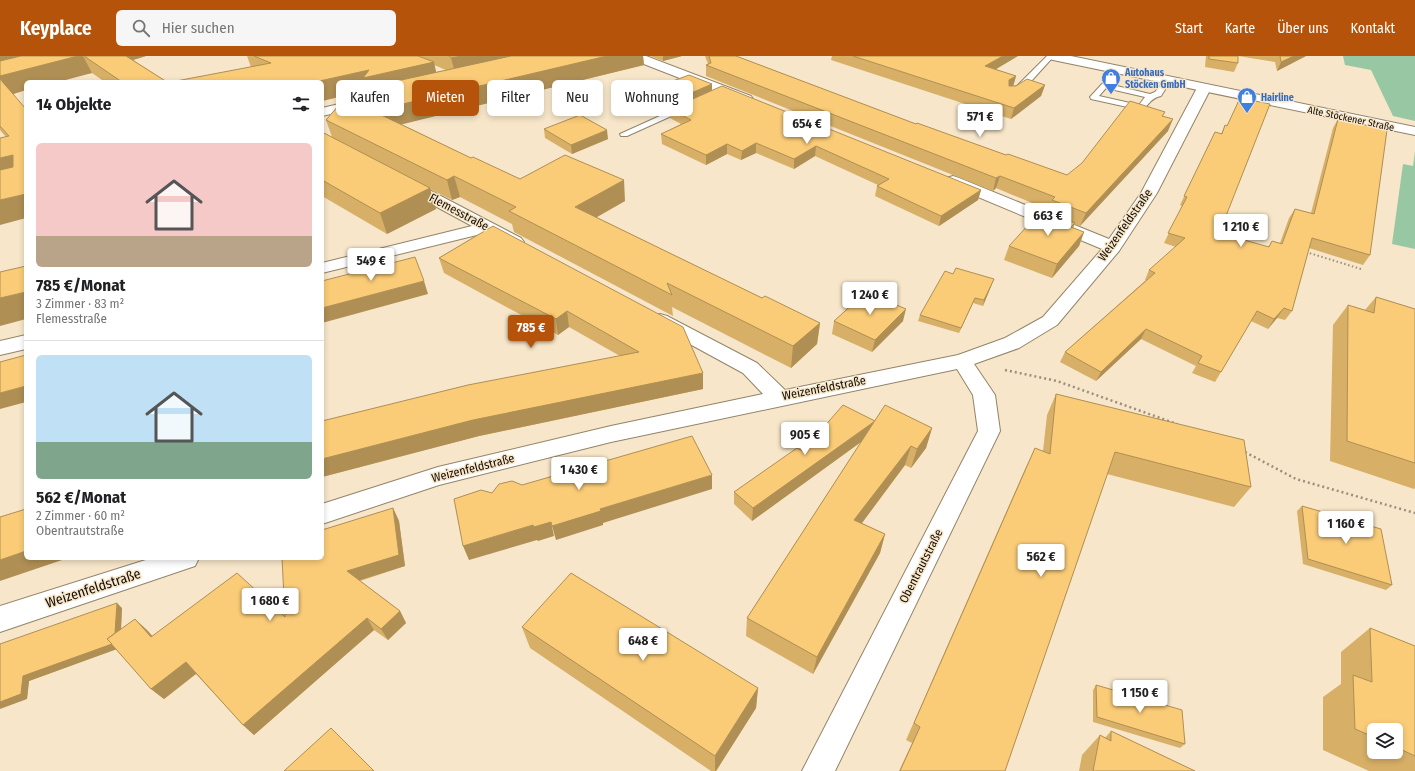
<!DOCTYPE html>
<html lang="de">
<head>
<meta charset="utf-8">
<style>
	:root { --surface:#fff; --page:#f6f6f6; --text:#202124; --muted:#757577; --line:#e0e0e0; --accent:#b45309 }
	body { margin:0; font-family:"Fira Sans Condensed",sans-serif; background:var(--page); color:var(--text); height:100vh; display:flex; flex-direction:column; font-size:15px; white-space:nowrap }
	* { box-sizing:border-box; margin:0 }
	p { font-size:13px; color:var(--muted) }
	.icon { flex:none; width:22px; height:22px; fill:none; stroke:currentColor; stroke-width:2; stroke-linecap:round; stroke-linejoin:round }
	.map { position:relative; flex:1; overflow:hidden }
	.panel { position:absolute; left:24px; top:24px; width:300px; height:480px; display:flex; flex-direction:column; background:var(--surface); border-radius:6px; box-shadow:0 2px 6px #0003 }
	.panel>* { flex:none }
	.top-card { position:absolute; left:336px; top:24px; width:380px; height:36px; display:flex; gap:8px }
	.buttons { position:absolute; left:1367px; top:667px; display:grid; gap:8px }
	.buttons a { display:grid; place-items:center; width:36px; height:36px; border-radius:6px; background:var(--surface); box-shadow:0 2px 6px #0003; font-size:20px }
	.price { position:absolute; translate:-50% -34px; padding:0 9px; border-radius:4px; background:#fff; color:#222; font-size:13px; line-height:26px; filter:drop-shadow(0 1px 2px #0008) }
	.price::after { content:''; position:absolute; left:50%; top:24px; width:12px; height:9px; margin-left:-6px; background:inherit; clip-path:polygon(0 0,100% 0,50% 100%) }
	.price.selected { background:var(--accent); color:#fff }
	ul { padding:0; list-style:none }
	li { display:grid; align-content:center; gap:8px; height:212px; padding:0 12px }
	li+li { border-top:1px solid var(--line) }
	li span { display:grid; place-items:center; height:124px; border-radius:6px; color:#555 }
	li>.icon { margin-inline-start:auto }
	span .icon { width:72px; height:72px; fill:#fffc; stroke-width:1 }
	li b { font-size:17px }
	h2 { display:flex; justify-content:space-between; align-items:center; height:48px; padding:0 12px; font-size:17px }
	.chip { padding:0 14px; border-radius:6px; background:var(--surface); box-shadow:0 2px 6px #0003; font-size:14px; line-height:36px }
	.chip.selected { background:var(--accent); color:#fff }
	header { display:flex; align-items:center; gap:24px; box-sizing:border-box; height:56px; padding:0 20px; background:var(--accent); color:#fff }
	header strong { font-size:19px }
	nav { display:flex; gap:22px; margin-inline-start:auto; font-size:14px }
	.search { width:280px; height:36px; background:var(--page); display:flex; align-items:center; gap:10px; box-sizing:border-box; padding:0 14px; border-radius:6px; color:var(--muted); font-size:15px }
	.map>svg:first-child { display:block }
	.green { fill:#98c8a3 }
	.lines { fill:none; stroke-linecap:round; stroke-linejoin:round }
	.service-casing { stroke:#938469; stroke-width:2 }
	.minor-casing { stroke:#938469; stroke-width:2 }
	.tertiary-casing { stroke:#938469; stroke-width:2 }
	.path-far1 { stroke:#9b8e7a; stroke-width:2; stroke-dasharray:1.5 2.5; stroke-linecap:butt }
	.path { stroke:#9b8e7a; stroke-width:2.5; stroke-dasharray:2 3; stroke-linecap:butt }
	.service { fill:#fff; fill-rule:evenodd }
	.minor { fill:#fff; fill-rule:evenodd }
	.tertiary { fill:#fff; fill-rule:evenodd }
	.wall { fill:#d7af67; fill-rule:evenodd }
	.shaded-wall { fill:#af8f54 }
	.building { fill:#facc78; stroke:#af8f54 }
	.labels { text-anchor:middle; stroke-width:3; stroke-linejoin:round; paint-order:stroke }
	.far-shop-label { font-size:10px; font-weight:bold; fill:#366cbe; stroke:#f7e6c9; text-anchor:start }
	.far-street-label { font-size:10px; fill:#120c04; stroke:#f7e6c9 }
	.street-label { font-size:12px; fill:#120c04; stroke:#f7e6c9 }
	.near-street-label { font-size:14px; fill:#120c04; stroke:#f7e6c9 }
</style>
</head>
<body>
<header>
<strong>Keyplace</strong>
<div class="search"><svg class="icon" aria-label="search" viewBox="0 0 24 24"><circle cx="10" cy="10" r="6"/><path d="M15 15l6 6"/></svg>Hier suchen</div>
<nav><a>Start</a><a>Karte</a><a>Über uns</a><a>Kontakt</a></nav>
</header>
<div class="map">
<svg width="1415" height="715" viewBox="0 0 1415 715">
	<rect width="100%" height="100%" fill="#f7e6c9"/>
	<g class="green">
		<path d="M1343,0h72v65l-22,-5 -22,-46 -26,-5z"/>
		<path d="M1415,95v98l-23,-5 11,-80 10,2z"/>
	</g>
	<g class="lines">
		<g class="service-casing">
			<g id="service">
				<path d="M1047,0h7l-30,33 -5,3h-6v-4l5,-3z"/>
				<path d="M1168,22l3,2 -10,16c-13,3 -11,10 -20,14l-50,-11 -1,-2 12,-13 2,-1 46,11 5,-2 11,-13zM1106,32l39,9 -6,8 -40,-9z"/>
				<path d="M682,50h3l4,2 -62,28h-6l-1,-2z"/>
			</g>
		</g>
		<g class="minor-casing">
			<g id="minor">
				<path d="M629,0h17l105,40 2,3 -2,3h-10l-110,-43z"/>
				<path d="M1204,28l5,1 2,3 -54,105 -38,58 -62,74 -38,23 -45,16 21,31 5,36 -165,340h-33l176,-340 -5,-36 -16,-26 -346,73 -172,43 -117,39v-20l116,-37 173,-41 152,-32 -20,-21 -90,-49 -3,-4 3,-4 7,-2 7,2 90,47 28,27 173,-35 47,-17 38,-21 59,-68 -155,-65 -2,-3 2,-3 6,-2 6,2 150,61 32,-46 56,-105 2,-3z"/>
				<path d="M365,42l5,1 2,3 -2,3 -48,11v-8z"/>
				<path d="M406,123l6,2 109,57 3,4 -3,4c-13,3 -25,-7 -36,-13l-163,40v-10l150,-37 -72,-39 -2,-3 2,-3z"/>
				<path d="M26,279v14l-26,6v-14z"/>
				<path d="M152,502h47l-4,8 -195,66v-26z"/>
			</g>
		</g>
		<g class="tertiary-casing">
			<path id="tertiary" d="M1047,0h24l344,71v8l-362,-75 -4,-1z"/>
		</g>
		<path class="path-far1" d="M1306,196l55,17"/>
		<g class="path">
			<path d="M1005,314l52,11 120,43"/>
			<path d="M1245,396l51,27 119,34"/>
		</g>
		<use href="#service" class="service"/>
		<use href="#minor" class="minor"/>
		<use href="#tertiary" class="tertiary"/>
	</g>
	<g class="wall">
		<path d="M0,0h146l-13,4 34,22h-62l-13,-9 -66,9v8l-13,4 13,124 -20,-81 -6,-7z"/>
		<path d="M247,0h396l1,9 -243,59 70,34 49,21 105,22 -29,16 166,81 58,25 -3,21 -26,24 -119,-61 1,9 -159,-84 -2,-8 -52,-27 -8,3 -22,-11 6,20 -49,25 -65,-38v-64l10,5 -6,-17 22,-25 -26,6v-19l-71,-15zM434,9l12,5 -10,2z"/>
		<path d="M650,0h32l-19,5z"/>
		<path d="M705,0h31l180,68 90,31 61,20 98,-63 -2,4 5,15 -88,95 -5,-2 -2,4 11,4 -5,14 -27,32 -48,-18 5,-14 39,-34 1,-2 -53,-22 -3,3 -287,-115v-11l2,-1z"/>
		<path d="M832,0h186l-23,13 21,7 -3,10 32,-1 -4,11 -30,23 -180,-59z"/>
		<path d="M1206,0h100l-29,15 -2,-9 -37,-6v7l-4,9 -29,-5z"/>
		<path d="M712,34l269,100 -3,10 -39,26 -64,-30 2,-10 1,-1 -63,-29 -21,13 -38,-16 -15,7 -14,-6 -21,11 -44,-21 -1,-10 20,-10 -11,-6v-8l-9,4 -23,-12v-8z"/>
		<path d="M1240,42l-16,123 -1,13 45,13 4,-6 8,2 9,-25 6,-9 16,4 22,-85 5,-9 32,136 -7,10 -54,-17 -17,63 -7,9 -8,-2 -9,11 -17,-8 -30,51 -6,10 -23,-9 4,-7 -55,-27 -45,42 -36,-19 5,-10 81,-72h-1l4,-10 27,-23 -12,-4 18,-37 -2,-1 35,-73 6,2 4,-9 2,1z"/>
		<path d="M544,73l64,10 -36,15 -27,-16z"/>
		<path d="M493,170l210,147v16l-224,47 -157,41v-56l298,-65 -51,-29 -11,8 -114,-62 -5,-15z"/>
		<path d="M953,218l41,5 -11,27 -10,-3 -14,30 -41,-12 2,-6z"/>
		<path d="M1376,241l39,12v179l-1,1 -84,-28 3,-136 15,-20 17,5z"/>
		<path d="M834,265h69l-31,31 -40,-18z"/>
		<path d="M1056,338l195,93 -17,20 -127,-33 -102,297h-106l13,-28 -6,-3 119,-271 10,-21 8,3 4,-36z"/>
		<path d="M932,372l-6,20 -15,20 -6,-3 -43,58 23,11 -5,19 -67,121 -67,-38 1,-18 114,-176 -109,79 -18,-17v-12l69,-41z"/>
		<path d="M1302,450l90,79 -6,5 -83,-26 -6,-53z"/>
		<path d="M393,452l6,13 6,45 -45,15 40,30 6,12 -18,17 -14,-10 -120,105 -11,-10 -47,-51 -32,25 -13,-10 -35,-40 -87,32 -2,18 -27,-55 122,-36 -1,21 26,1 5,6 133,-19z"/>
		<path d="M522,571l236,61 -2,20 -40,63h-5l-181,-123z"/>
		<path d="M1370,572l45,18v125h-46l-46,-21v-53l18,-13v-32zM1374,674h22v22h-22z"/>
		<path d="M1096,629l89,59 -5,4 -87,-26v-32z"/>
		<path d="M1111,675l84,40h-116l3,-16 18,-20 5,3z"/>
	</g>
	<g class="shaded-wall">
		<path d="M0,0h62l-62,15z"/>
		<path d="M78,0h5l9,17 -34,9h-32v8l-16,5 -10,-15v-4z"/>
		<path d="M116,0h30l-26,8z"/>
		<path d="M462,0h84l-90,20 -5,-18z"/>
		<path d="M607,0h36l1,9 -265,65 -6,-19z"/>
		<path d="M663,0h19l-19,5z"/>
		<path d="M1003,0h15l-35,21 2,-11z"/>
		<path d="M1294,0h12l-29,15 4,-9z"/>
		<path d="M434,6l4,19 -71,9 -45,11v-19h-7l54,-12z"/>
		<path d="M1016,20l-3,11 -7,4 3,-11z"/>
		<path d="M712,28v7l-42,18v1l-9,4v-8z"/>
		<path d="M1045,29l-4,11 -30,23 3,-11z"/>
		<path d="M1173,63l-5,12 -88,95 6,-13z"/>
		<path d="M607,74l1,9 -36,15 -1,-9z"/>
		<path d="M756,87v10l-15,7 1,-9z"/>
		<path d="M727,88v10l-21,11v-10z"/>
		<path d="M816,90l-1,10 -21,13v-10z"/>
		<path d="M13,99l13,18 -26,8v-23z"/>
		<path d="M454,120l6,21 -8,3 -5,-20z"/>
		<path d="M1000,120l-4,12 -3,3 3,-13z"/>
		<path d="M624,124l1,21 -47,27 -3,-21z"/>
		<path d="M430,132l6,21 -49,25 -7,-21z"/>
		<path d="M981,134l-3,10 -39,26 2,-10z"/>
		<path d="M26,138v24l-26,7v-25z"/>
		<path d="M1084,176l-5,14 -27,32 5,-14z"/>
		<path d="M994,223l-2,5 -9,22 1,-6z"/>
		<path d="M424,225l4,13 -106,29v-15z"/>
		<path d="M26,236v27l-26,7v-28z"/>
		<path d="M975,242l-2,5 -14,30 2,-5z"/>
		<path d="M1284,252l-7,10 -9,11 6,-10z"/>
		<path d="M906,253l-3,12 -31,31 3,-12z"/>
		<path d="M567,255l2,16 -11,8 -2,-16z"/>
		<path d="M820,267l-3,21 -26,24 2,-22z"/>
		<path d="M1146,273l-5,10 -45,42 5,-9z"/>
		<path d="M703,317v16l-224,47 -157,41v-18l151,-39z"/>
		<path d="M26,330v16l-26,7v-16z"/>
		<path d="M875,365l-3,13 -120,87 1,-13z"/>
		<path d="M932,372l-6,20 -15,20 6,-19z"/>
		<path d="M911,390l-6,19 -55,74 4,-19z"/>
		<path d="M712,419v14l-109,34v2l-47,15 -4,-14 48,-17z"/>
		<path d="M393,452l6,13 6,45 -51,16 -7,-11z"/>
		<path d="M551,466l3,14 -16,5 -1,-1 -68,20 -6,-14 70,-21z"/>
		<path d="M885,478l-5,19 -67,121 4,-17z"/>
		<path d="M26,495v7h42l-68,23v-21z"/>
		<path d="M117,547l5,5 -2,40 -91,33 -2,18 -27,10v-7l23,-26z"/>
		<path d="M400,555l6,12 -18,17 -7,-11z"/>
		<path d="M367,562l7,12 -120,105 -11,-10z"/>
		<path d="M135,563l12,11 16,18 -12,-11z"/>
		<path d="M186,606l11,11 -33,26 -13,-10z"/>
		<path d="M758,632l-2,20 -40,63h-1v-15z"/>
	</g>
	<g class="building">
		<path d="M21,0h57l-78,20v-15z"/>
		<path d="M84,0h42l41,26h-45z"/>
		<path d="M254,0h164l16,6 -71,16 6,-8 -54,12h-144l100,-19z"/>
		<path d="M449,0h13l-11,2z"/>
		<path d="M511,0h96l-234,55 98,47 2,-1 47,22 45,-24 59,25 -49,27 187,91 3,-2 55,27 -27,23 -126,-63 5,12 -163,-84 7,-4 -62,-31 -7,4 -121,-60 25,-29z"/>
		<path d="M709,0h27l180,68 1,-1 89,32 2,-1 59,21 15,-12 48,-62 35,11 -3,4 11,3 -87,94 -34,-13 3,-3 -55,-21 -4,2 -290,-113 5,-2z"/>
		<path d="M853,0h150l-18,10 31,10 -7,4v6h7l11,-7 18,6 -31,23z"/>
		<path d="M1209,0h29v7l-29,-4z"/>
		<path d="M1280,0h14l-13,6z"/>
		<path d="M689,19l23,9 -51,22 -23,-12z"/>
		<path d="M0,23l26,30v85l-26,6v-30l13,-3v-12l-13,3v-20l9,-2 -9,-10z"/>
		<path d="M722,30l259,104 -40,26 -64,-30 12,-7 -73,-33 -22,13 -38,-16 -14,8 -15,-7 -21,11 -45,-21 30,-14 -21,-11z"/>
		<path d="M1240,42l30,6 -46,117 4,1 -5,12 46,13 3,-6 10,3 13,-35 19,5 24,-95 49,11 -17,125 -58,-17 -20,73 -8,-3 -10,11 -17,-8 -36,61 -23,-9 4,-7 -56,-27 -45,43 -36,-20 90,-79 -6,-3 36,-32 -17,-5 19,-36 -3,-1 31,-64 7,2 3,-9 2,1z"/>
		<path d="M580,59l27,15 -36,15 -27,-16z"/>
		<path d="M322,76l108,56 -50,25 -58,-33z"/>
		<path d="M1042,154l33,13 -4,4 13,5 -27,32 -48,-18z"/>
		<path d="M493,170l190,101 20,46 -230,47 -151,39v-38l146,-36 171,-33 -72,-41 -11,8 -117,-61z"/>
		<path d="M415,201l9,24 -102,27v-27z"/>
		<path d="M26,210v26l-26,6v-26z"/>
		<path d="M956,212l38,11 -10,21 -9,-2 -14,30 -41,-13 25,-44 8,3z"/>
		<path d="M866,236l40,17 -31,31 -41,-19z"/>
		<path d="M1376,241l39,12v154l-68,-22 1,-136 26,8z"/>
		<path d="M26,299v31l-26,7v-31z"/>
		<path d="M1056,338l188,46 7,47 -136,-35 -110,319h-105l20,-44 -6,-4 121,-275 15,6z"/>
		<path d="M843,349l32,16 -122,87 -19,-16 63,-44 6,3z"/>
		<path d="M885,349l47,23 -15,21 -6,-3 -57,74 31,14 -68,123 -70,-39z"/>
		<path d="M692,380l20,39 -112,34 1,2 -49,15 -1,-4 -17,5 -1,-2 -70,21 -9,-47 27,-9 11,3 7,-9 13,-3 10,4z"/>
		<path d="M1302,450l79,23 11,56 -84,-26z"/>
		<path d="M393,452l6,47 -52,16 53,40 -19,18 -14,-11 -124,107 -57,-63 -35,27 -44,-50 28,-20 16,18 86,-64 48,44 -3,-59h40v-28z"/>
		<path d="M26,453v42l-26,9v-43z"/>
		<path d="M571,517l187,115 -43,68 -193,-129z"/>
		<path d="M117,547l-2,30 -8,6 5,5 -89,32 -2,18 -21,8v-58z"/>
		<path d="M1370,572l45,18v110l-19,-9v-17h-22v7l-19,-8 -2,-54 19,7z"/>
		<path d="M1096,629l86,25 3,34 -88,-27z"/>
		<path d="M331,672l43,43h-90z"/>
		<path d="M1111,675l84,40h-102l7,-36 11,6z"/>
	</g>
	<defs>
		<g id="shop-pin" transform="scale(1)"><path d="M0 17L-7.5 6A9.5 9.5 0 1 1 7.5 6Z" fill="#3f7fe0" stroke="#f7e6c9"/><path d="M-5-2.5h2.3a2.7 3.5 0 0 1 5.4 0H5L5.5 6h-11ZM-1.5-2.5h3a1.5 2.3 0 0 0-3 0Z" fill="#fff"/></g>
	</defs>
	<g fill-rule="evenodd">
		<use href="#shop-pin" x="1111" y="22"/>
		<use href="#shop-pin" x="1247" y="41"/>
	</g>
	<g class="labels">
		<g class="far-shop-label">
			<text x="1125" y="20">Autohaus<tspan x="1125" dy="12">Stöcken GmbH</tspan></text>
			<text x="1261" y="45">Hairline</text>
		</g>
		<g class="far-street-label">
			<text transform="translate(1351 62) rotate(12)" y="4">Alte Stöckener Straße</text>
		</g>
		<g class="street-label">
			<text transform="translate(459 156) rotate(28)" y="4">Flemesstraße</text>
			<text transform="translate(1125 169) rotate(-55)" y="4">Weizenfeldstraße</text>
			<text transform="translate(824 332) rotate(-11)" y="4">Weizenfeldstraße</text>
			<text transform="translate(473 412) rotate(-14)" y="4">Weizenfeldstraße</text>
			<text transform="translate(921 510) rotate(-63)" y="4">Obentrautstraße</text>
		</g>
		<g class="near-street-label">
			<text transform="translate(93 532) rotate(-18)" y="5">Weizenfeldstraße</text>
		</g>
	</g>
</svg>
<div class="buttons">
<a><svg class="icon" aria-label="layers" viewBox="0 0 24 24"><path d="M12 4l9 5-9 5-9-5zM3 14l9 5 9-5"/></svg></a>
</div>
<b class="price" style="left:980px;top:82px">571 €</b>
<b class="price" style="left:807px;top:89px">654 €</b>
<b class="price" style="left:1048px;top:181px">663 €</b>
<b class="price" style="left:1241px;top:192px">1 210 €</b>
<b class="price" style="left:371px;top:226px">549 €</b>
<b class="price" style="left:870px;top:260px">1 240 €</b>
<b class="price selected" style="left:531px;top:293px">785 €</b>
<b class="price" style="left:805px;top:400px">905 €</b>
<b class="price" style="left:579px;top:435px">1 430 €</b>
<b class="price" style="left:1346px;top:489px">1 160 €</b>
<b class="price" style="left:1041px;top:522px">562 €</b>
<b class="price" style="left:270px;top:566px">1 680 €</b>
<b class="price" style="left:643px;top:606px">648 €</b>
<b class="price" style="left:1140px;top:658px">1 150 €</b>
<div class="top-card">
<a class="chip">Kaufen</a>
<a class="chip selected">Mieten</a>
<a class="chip">Filter</a>
<a class="chip">Neu</a>
<a class="chip">Wohnung</a>
</div>
<section class="panel">
<h2>14 Objekte<svg class="icon" aria-label="filters" viewBox="0 0 24 24"><path d="M4 7h16M4 17h16"/><circle cx="9" cy="7" r="2"/><circle cx="15" cy="17" r="2"/></svg></h2>
<ul>
<li><span style="background:linear-gradient(#f6c9c9 75%,#b9a48a 0)"><svg class="icon" aria-label="home" viewBox="0 0 24 24"><path d="M3 11l9-7 9 7M6 9v11h12V9"/></svg></span><div><b>785 €/Monat</b><p>3 Zimmer · 83 m²</p><p>Flemesstraße</p></div></li>
<li><span style="background:linear-gradient(#bfe0f5 70%,#7fa58c 0)"><svg class="icon" aria-label="home" viewBox="0 0 24 24"><path d="M3 11l9-7 9 7M6 9v11h12V9"/></svg></span><div><b>562 €/Monat</b><p>2 Zimmer · 60 m²</p><p>Obentrautstraße</p></div></li>
</ul>
</section>
</div>
</body>
</html>
